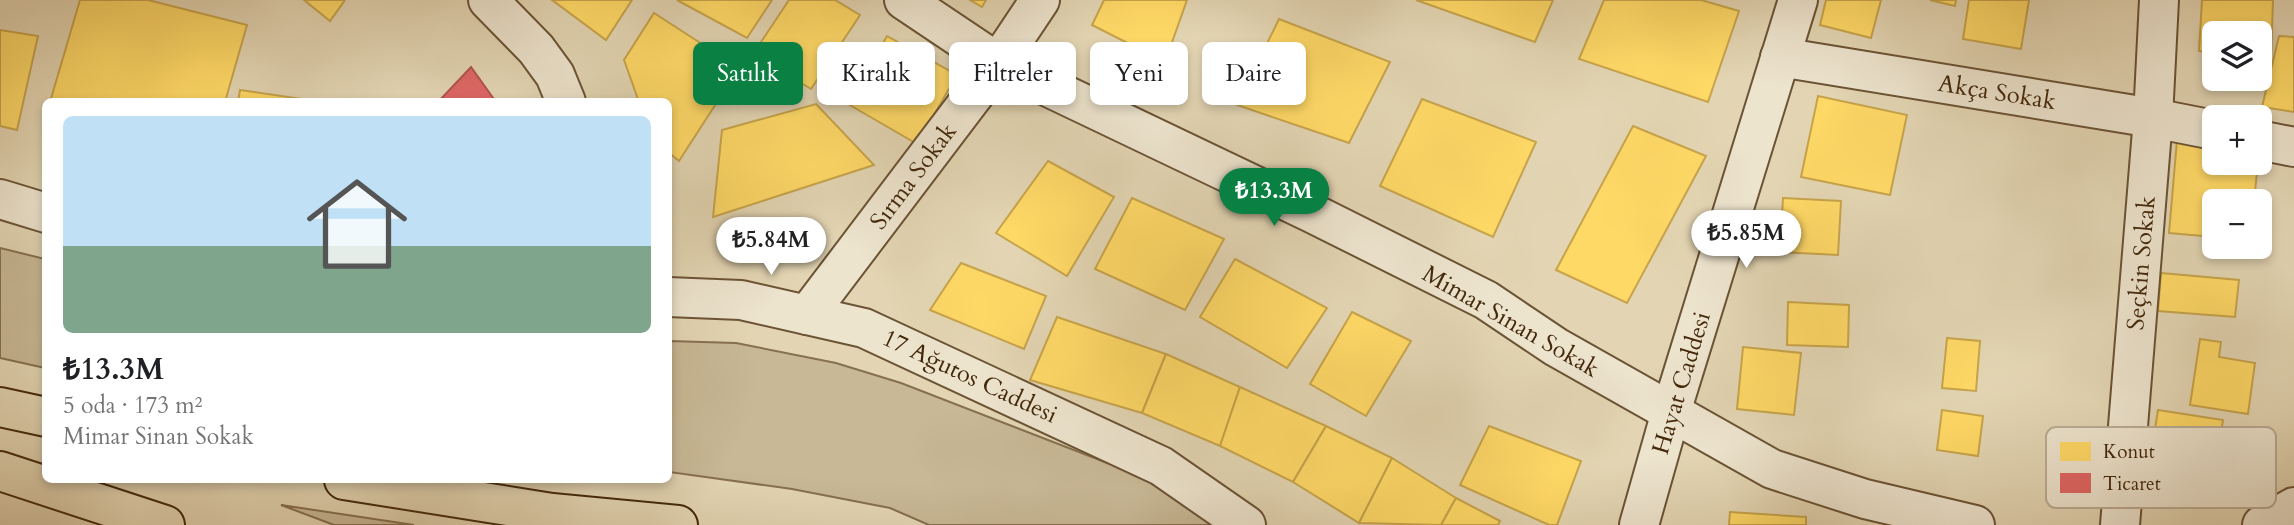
<!DOCTYPE html>
<html lang="tr">
<head>
<meta charset="utf-8">
<style>
	:root { --surface:#fff; --page:#f6f6f6; --text:#202124; --muted:#757577; --line:#e0e0e0; --accent:#0b8043 }
	body { margin:0; font-family:Cardo,serif; background:var(--page); color:var(--text); height:100vh; display:flex; flex-direction:column; font-size:26px; white-space:nowrap }
	* { box-sizing:border-box; margin:0 }
	p { font-size:23px; color:var(--muted) }
	.icon { flex:none; width:38px; height:38px; fill:none; stroke:currentColor; stroke-width:2; stroke-linecap:round; stroke-linejoin:round }
	.map { position:relative; flex:1; overflow:hidden }
	.sheet { position:absolute; left:42px; top:98px; width:630px; height:385px; display:flex; flex-direction:column; background:var(--surface); border-radius:10px; box-shadow:0 4px 10px #0003 }
	.sheet>* { flex:none }
	.banner { position:absolute; left:693px; top:42px; width:665px; height:63px; display:flex; gap:14px }
	.buttons { position:absolute; left:2202px; top:21px; display:grid; gap:14px }
	.buttons a { display:grid; place-items:center; width:70px; height:70px; border-radius:10px; background:var(--surface); box-shadow:0 4px 10px #0003; font-size:35px }
	.price { position:absolute; translate:-50% -60px; padding:0 16px; border-radius:24px; background:#fff; color:#222; font-size:23px; line-height:46px; filter:drop-shadow(0 2px 4px #0008) }
	.price::after { content:''; position:absolute; left:50%; top:42px; width:21px; height:16px; margin-left:-10px; background:inherit; clip-path:polygon(0 0,100% 0,50% 100%) }
	.price.selected { background:var(--accent); color:#fff }
	ul { padding:0; list-style:none }
	li { display:grid; align-content:center; gap:14px; height:371px; padding:0 21px }
	li+li { border-top:2px solid var(--line) }
	li span { display:grid; place-items:center; height:217px; border-radius:10px; color:#555 }
	li>.icon { margin-inline-start:auto }
	span .icon { width:126px; height:126px; fill:#fffc; stroke-width:1 }
	li b { font-size:30px }
	.pill { padding:0 24px; border-radius:10px; background:var(--surface); box-shadow:0 4px 10px #0003; font-size:24px; line-height:63px }
	.pill.selected { background:var(--accent); color:#fff }
	.map>svg:first-child { display:block }
	.green { fill:#c8b896; stroke:#867050; stroke-width:2 }
	.homes { fill:#ffd966; stroke:#c7a44b; stroke-width:2 }
	.shops { fill:#e06666; stroke:#b1534b; stroke-width:2 }
	.lines { fill:none; stroke-linecap:round; stroke-linejoin:round }
	.minor-casing { stroke:#6b5335; stroke-width:42 }
	.highway-casing { stroke:#43280b; stroke-width:42 }
	.minor { stroke:#ede4ce; stroke-width:38 }
	.highway { stroke:#e3d5b3; stroke-width:38 }
	.labels { text-anchor:middle; stroke-width:7; stroke-linejoin:round; paint-order:stroke }
	.street-label { font-size:24px; fill:#43280b; stroke:#ede4ce }
	.key { fill:#ede4ce; stroke:#baac94; stroke-width:2 }
	.key-label { font-size:19px; fill:#43280b }
</style>
</head>
<body>
<div class="map">
<svg width="2294" height="525" viewBox="0 0 2294 525">
	<rect width="100%" height="100%" fill="#e3d5b3"/>
	<filter id="stains"><feTurbulence type="fractalNoise" baseFrequency=".00286" numOctaves="4"/><feColorMatrix values="0 0 0 0 .2 0 0 0 0 .09 0 0 0 0 .02 0 0 0 .5 -.17"/></filter>
	<radialGradient id="worn" r=".72"><stop offset=".6" stop-color="#630" stop-opacity="0"/><stop offset="1" stop-color="#630" stop-opacity=".3"/></radialGradient>
	<g class="green">
		<path d="M0,248l45,11v109l-45,-10z"/>
		<path d="M669,341l67,2 100,20 65,20 240,93 74,49h-286l-39,-17 -98,-19 -123,-17z"/>
		<path d="M281,505l133,20h-80z"/>
	</g>
	<g class="homes">
		<path d="M80,0h68l99,25 -22,77h-175z"/>
		<path d="M304,0h41l-15,21z"/>
		<path d="M552,0h80l-26,40z"/>
		<path d="M677,0h95l-25,38z"/>
		<path d="M789,0h46l25,15 -49,74 -58,-35z"/>
		<path d="M970,0h16l-4,7z"/>
		<path d="M1104,0h83l-22,62 -73,-37z"/>
		<path d="M1416,0h137l-18,42z"/>
		<path d="M1604,0h97l38,11 -31,91 -129,-43z"/>
		<path d="M1826,0h55l-10,38 -51,-13z"/>
		<path d="M1930,0h26l-1,6z"/>
		<path d="M1969,0h60l-8,49 -58,-10z"/>
		<path d="M2202,0h71l-2,58 -12,-1v-24h-45v20l-15,-2z"/>
		<path d="M654,13l85,55 -60,93 -11,-9v-50h-29l-15,-42z"/>
		<path d="M1279,19l111,43 -41,81 -112,-38z"/>
		<path d="M0,30l38,6 -21,94 -17,-4z"/>
		<path d="M887,36l70,39 -40,69 -69,-40z"/>
		<path d="M2279,36l15,1v75l-32,-5z"/>
		<path d="M240,90l62,9 -1,3h-63z"/>
		<path d="M1818,96l89,19 -17,80 -89,-18z"/>
		<path d="M1422,99l114,43 -43,95 -113,-51z"/>
		<path d="M816,104l58,61 -161,52 9,-87z"/>
		<path d="M1633,126l73,30 -79,147 -71,-33z"/>
		<path d="M2177,140l37,4v19h44l-4,38h-40v36l-45,-4z"/>
		<path d="M1048,161l66,36 -47,79 -71,-43z"/>
		<path d="M1132,198l92,41 -39,71 -90,-41z"/>
		<path d="M1783,198l58,3 -3,54 -58,-3z"/>
		<path d="M1235,259l92,49 -40,60 -87,-51z"/>
		<path d="M961,263l85,33 -22,53 -94,-39z"/>
		<path d="M2161,273l78,7 -4,37 -77,-6z"/>
		<path d="M1788,302l61,3 -1,42 -61,-2z"/>
		<path d="M1352,312l59,29 -45,75 -56,-32z"/>
		<path d="M1057,317l109,37 -24,59 -112,-33z"/>
		<path d="M1947,338l33,3 -4,50 -34,-3z"/>
		<path d="M2200,339l21,3 -2,15 36,6 -7,51 -58,-9z"/>
		<path d="M1743,347l58,6 -7,62 -57,-6z"/>
		<path d="M1166,354l74,33 -20,59 -78,-33z"/>
		<path d="M1240,387l86,39 -33,56 -73,-36z"/>
		<path d="M1942,410l41,6 -5,40 -41,-6z"/>
		<path d="M2158,410l65,10 -6,38 -65,-10z"/>
		<path d="M1326,426l66,32 -33,65 -66,-41z"/>
		<path d="M1489,426l92,35 -24,64h-8l-89,-40z"/>
		<path d="M1392,458l64,40 -15,27 -82,-2z"/>
		<path d="M1456,498l44,23 -2,4h-57z"/>
		<path d="M1730,512l76,5v8h-77z"/>
	</g>
	<path class="shops" d="M471,67l25,35h-58z"/>
	<g class="lines">
		<g class="minor-casing">
			<g id="minor">
				<path d="M488,0l48,49 19,26 11,27"/>
				<path d="M904,0l94,63 312,149 176,88 70,47 216,122 93,30 110,26"/>
				<path d="M1780,57l373,61 61,12"/>
				<path d="M2259,140l35,7"/>
				<path d="M0,199l46,14"/>
				<path d="M668,297l73,3 123,28 297,138 85,59"/>
				<path d="M807,315l191,-252 42,-63"/>
				<path d="M1639,525l32,-113 127,-412"/>
				<path d="M2120,525l33,-407 6,-118"/>
				<path d="M2262,525l32,-18"/>
			</g>
		</g>
		<g class="highway-casing">
			<g id="highway">
				<path d="M0,407l46,10"/>
				<path d="M0,471l165,54"/>
				<path d="M344,480l208,33 126,12"/>
			</g>
		</g>
		<use href="#minor" class="minor"/>
		<use href="#highway" class="highway"/>
	</g>
	<g class="labels">
		<g class="street-label">
			<text transform="translate(1997 92) rotate(9)" y="8">Akça Sokak</text>
			<text transform="translate(913 176) rotate(-53)" y="8">Sırma Sokak</text>
			<text transform="translate(2141 263) rotate(-85)" y="8">Seçkin Sokak</text>
			<text transform="translate(1511 321) rotate(30)" y="8">Mimar Sinan Sokak</text>
			<text transform="translate(970 376) rotate(25)" y="8">17 Ağutos Caddesi</text>
			<text transform="translate(1681 383) rotate(-73)" y="8">Hayat Caddesi</text>
		</g>
	</g>
	<rect x="2046" y="427" width="230" height="81" rx="10" class="key"/>
	<rect x="2060" y="442" width="31" height="19" fill="#ffd966"/>
	<rect x="2060" y="473" width="31" height="20" fill="#e06666"/>
	<g class="key-label">
		<text x="2103" y="458">Konut</text>
		<text x="2103" y="490">Ticaret</text>
	</g>
	<rect width="100%" height="100%" filter="url(#stains)"/>
	<rect width="100%" height="100%" fill="url(#worn)"/>
</svg>
<div class="buttons">
<a><svg class="icon" aria-label="layers" viewBox="0 0 24 24"><path d="M12 4l9 5-9 5-9-5zM3 14l9 5 9-5"/></svg></a>
<a>+</a>
<a>−</a>
</div>
<b class="price selected" style="left:1274px;top:228px">₺13.3M</b>
<b class="price" style="left:1746px;top:270px">₺5.85M</b>
<b class="price" style="left:771px;top:277px">₺5.84M</b>
<div class="banner">
<a class="pill selected">Satılık</a>
<a class="pill">Kiralık</a>
<a class="pill">Filtreler</a>
<a class="pill">Yeni</a>
<a class="pill">Daire</a>
</div>
<section class="sheet">
<ul>
<li><span style="background:linear-gradient(#bfe0f5 60%,#7fa58c 0)"><svg class="icon" aria-label="home" viewBox="0 0 24 24"><path d="M3 11l9-7 9 7M6 9v11h12V9"/></svg></span><div><b>₺13.3M</b><p>5 oda · 173 m²</p><p>Mimar Sinan Sokak</p></div></li>
</ul>
</section>
</div>
</body>
</html>
